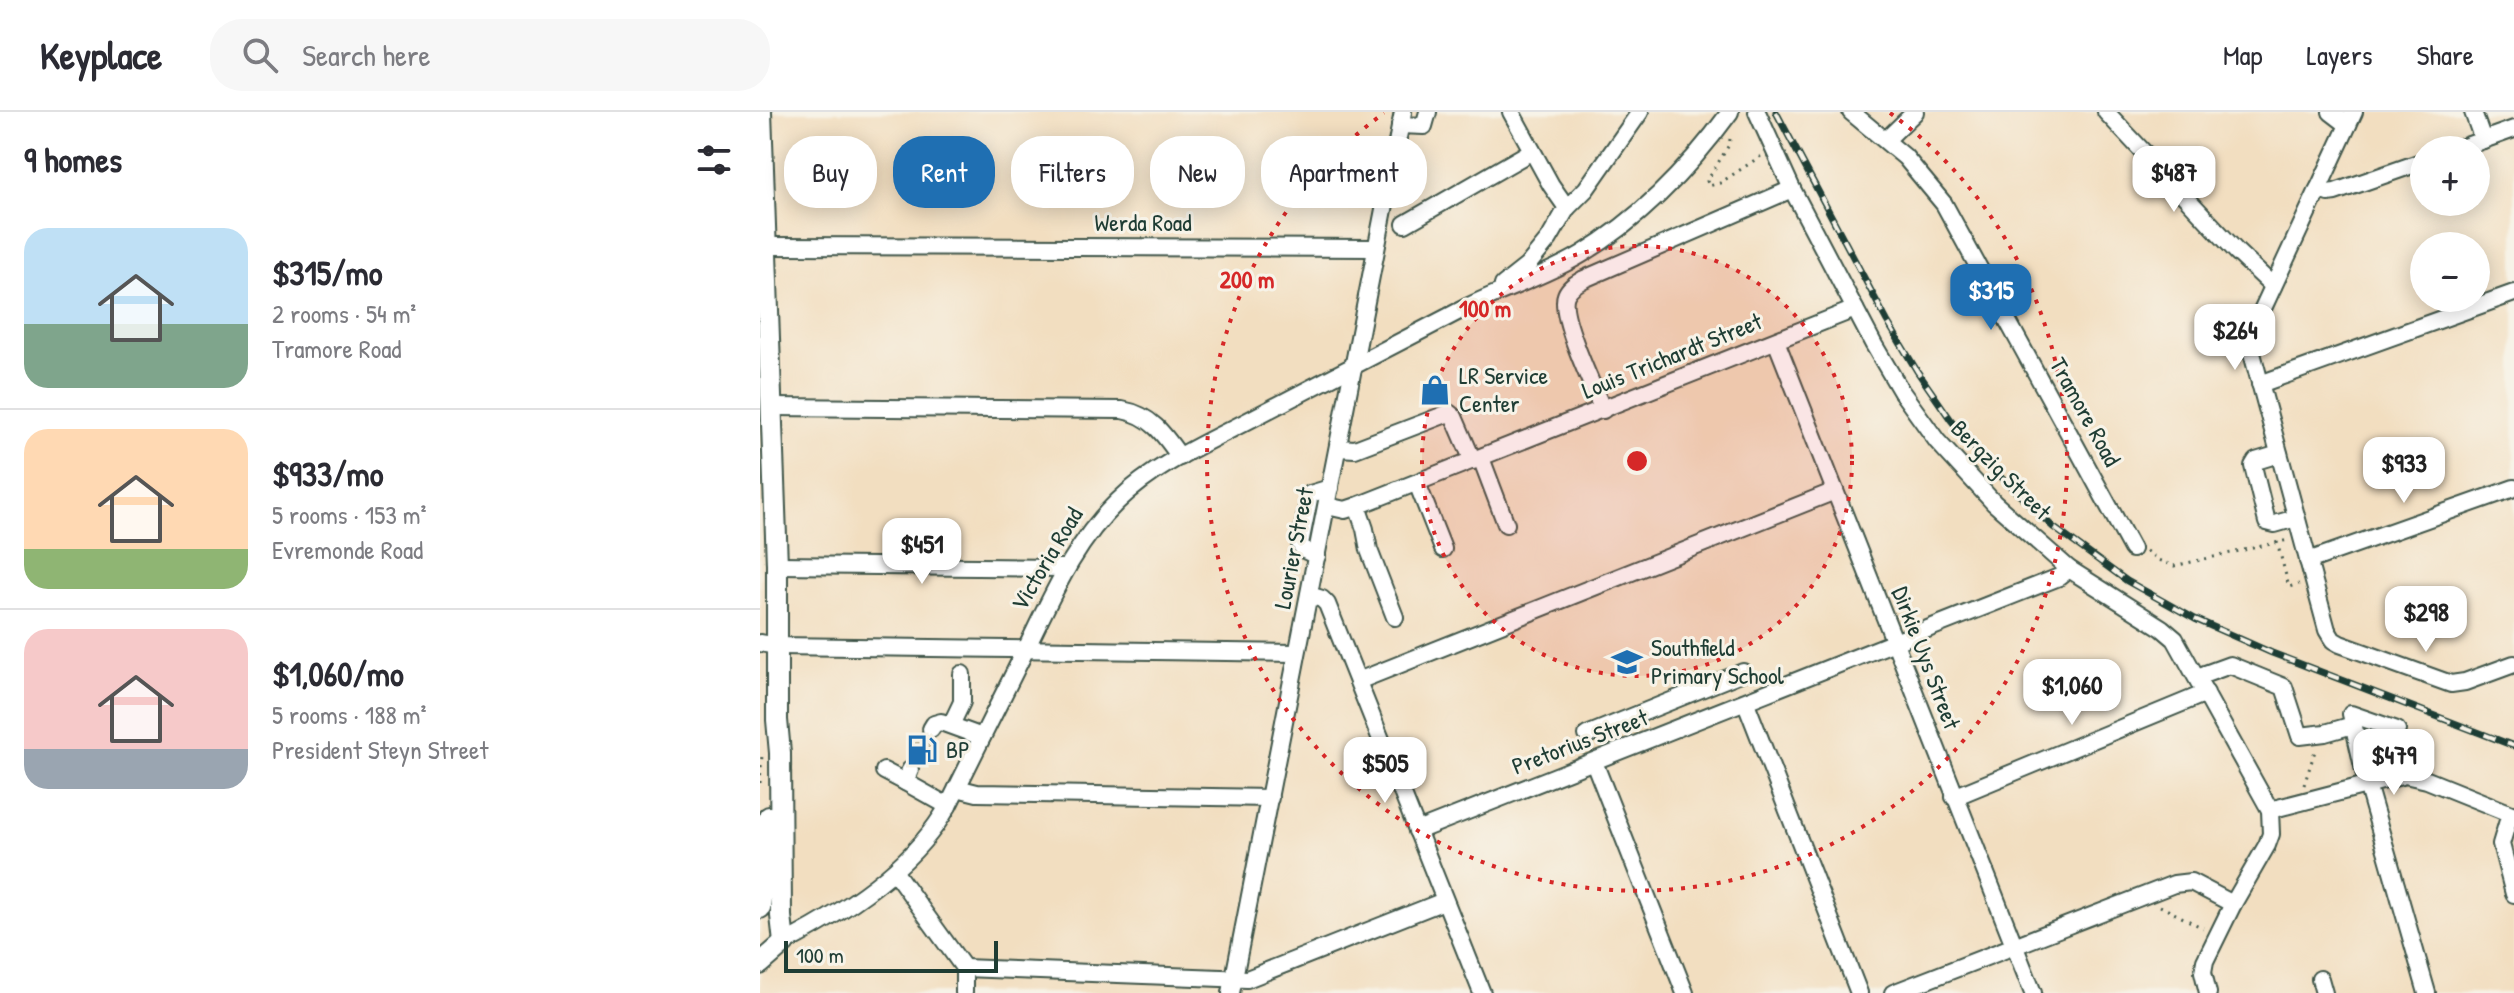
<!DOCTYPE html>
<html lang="en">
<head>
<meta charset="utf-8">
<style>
	:root { --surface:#fff; --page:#f7f7f7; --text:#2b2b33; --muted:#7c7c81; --line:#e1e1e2; --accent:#1f6fb2 }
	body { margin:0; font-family:"Patrick Hand",sans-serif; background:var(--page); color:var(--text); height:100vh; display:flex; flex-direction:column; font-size:30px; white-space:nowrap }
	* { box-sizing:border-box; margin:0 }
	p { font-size:26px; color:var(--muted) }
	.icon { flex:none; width:44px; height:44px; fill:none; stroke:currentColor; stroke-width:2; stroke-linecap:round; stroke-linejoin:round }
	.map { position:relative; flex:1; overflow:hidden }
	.side { display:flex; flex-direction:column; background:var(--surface); width:760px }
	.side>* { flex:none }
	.guide { position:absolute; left:24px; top:24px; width:760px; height:72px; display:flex; gap:16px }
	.buttons { position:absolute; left:1650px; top:24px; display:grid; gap:16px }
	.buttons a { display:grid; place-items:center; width:80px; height:80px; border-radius:50%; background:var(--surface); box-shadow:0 4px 20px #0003; font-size:40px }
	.scale { position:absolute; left:24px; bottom:20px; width:214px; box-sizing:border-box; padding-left:8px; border:4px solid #1f3d34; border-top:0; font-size:22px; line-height:28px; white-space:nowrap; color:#1f3d34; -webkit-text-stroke:6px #f7f3e8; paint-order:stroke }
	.price { position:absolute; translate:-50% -68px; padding:0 18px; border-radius:16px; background:#fff; color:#222; font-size:26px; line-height:52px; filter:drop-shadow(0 2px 4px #0008) }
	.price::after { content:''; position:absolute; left:50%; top:48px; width:24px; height:18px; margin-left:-12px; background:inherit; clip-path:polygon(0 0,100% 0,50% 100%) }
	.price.current { background:var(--accent); color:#fff }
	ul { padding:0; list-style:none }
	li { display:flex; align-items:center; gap:24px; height:200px; padding:0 24px }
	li+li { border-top:2px solid var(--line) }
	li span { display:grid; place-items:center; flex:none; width:224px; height:160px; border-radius:24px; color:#555 }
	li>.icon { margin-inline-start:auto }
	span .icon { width:96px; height:96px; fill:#fffc; stroke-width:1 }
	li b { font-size:34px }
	h2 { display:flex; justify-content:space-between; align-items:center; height:96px; padding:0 24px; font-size:34px }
	.pill { padding:0 28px; border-radius:32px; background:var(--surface); box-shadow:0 4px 20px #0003; font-size:28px; line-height:72px }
	.pill.current { background:var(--accent); color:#fff }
	header { display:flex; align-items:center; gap:48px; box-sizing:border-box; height:112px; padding:0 40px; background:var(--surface); border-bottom:2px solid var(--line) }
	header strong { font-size:38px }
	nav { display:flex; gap:44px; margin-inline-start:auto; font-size:28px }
	.search { width:560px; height:72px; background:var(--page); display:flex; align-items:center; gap:20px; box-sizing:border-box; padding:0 28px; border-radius:32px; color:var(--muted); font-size:30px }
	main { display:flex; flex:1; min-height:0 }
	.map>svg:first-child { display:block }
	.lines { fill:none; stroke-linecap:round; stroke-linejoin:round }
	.minor-tunnel { stroke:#c8bea4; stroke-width:16; stroke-dasharray:16 8; stroke-linecap:butt }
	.minor-casing { stroke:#3f5549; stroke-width:20 }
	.major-casing { stroke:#3f5549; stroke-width:24 }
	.path { stroke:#3f5549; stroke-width:3; stroke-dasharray:2 6; stroke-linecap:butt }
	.minor { stroke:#fff; stroke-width:16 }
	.major { stroke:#fff; stroke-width:20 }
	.rail-casing { stroke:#1f3d34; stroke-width:7 }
	.rail { stroke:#f7f3e8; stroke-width:4; stroke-dasharray:12; stroke-linecap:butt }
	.ring { fill:none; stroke:#d62828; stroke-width:4; stroke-dasharray:4 8 }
	.labels { text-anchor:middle; stroke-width:6; stroke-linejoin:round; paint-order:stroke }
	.street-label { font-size:24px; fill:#1f3d34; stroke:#f7f3e8 }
	.poi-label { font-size:24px; fill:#1f3d34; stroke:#f7f3e8; text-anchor:start }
	.centre { fill:#d62828; stroke:#f7f3e8; stroke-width:4 }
	.ring-label { font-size:24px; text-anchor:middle; font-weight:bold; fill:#d62828; stroke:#f7f3e8; stroke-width:6; stroke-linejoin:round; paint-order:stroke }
</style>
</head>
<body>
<header>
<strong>Keyplace</strong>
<div class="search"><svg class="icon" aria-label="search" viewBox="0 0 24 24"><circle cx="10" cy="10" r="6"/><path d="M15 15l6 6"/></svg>Search here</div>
<nav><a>Map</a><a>Layers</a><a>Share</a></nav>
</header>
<main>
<section class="side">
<h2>9 homes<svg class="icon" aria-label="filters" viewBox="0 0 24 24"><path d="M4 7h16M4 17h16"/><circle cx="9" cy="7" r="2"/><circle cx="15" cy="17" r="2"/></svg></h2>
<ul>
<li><span style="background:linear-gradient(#bfe0f5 60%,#7fa58c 0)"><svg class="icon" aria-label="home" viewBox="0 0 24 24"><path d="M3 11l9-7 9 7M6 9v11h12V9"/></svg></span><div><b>$315/mo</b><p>2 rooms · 54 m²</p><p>Tramore Road</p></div></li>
<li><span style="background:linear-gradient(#ffd9b3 75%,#8fb573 0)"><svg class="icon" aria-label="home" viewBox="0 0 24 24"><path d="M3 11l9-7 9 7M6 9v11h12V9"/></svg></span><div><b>$933/mo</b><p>5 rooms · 153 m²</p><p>Evremonde Road</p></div></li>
<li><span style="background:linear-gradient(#f6c9c9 75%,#9aa5b1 0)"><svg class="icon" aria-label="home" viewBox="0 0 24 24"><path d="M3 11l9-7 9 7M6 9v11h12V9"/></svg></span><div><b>$1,060/mo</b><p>5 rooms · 188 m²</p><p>President Steyn Street</p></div></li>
</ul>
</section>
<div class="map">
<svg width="1754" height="881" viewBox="0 0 1754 881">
	<rect width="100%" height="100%" fill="#f7f3e8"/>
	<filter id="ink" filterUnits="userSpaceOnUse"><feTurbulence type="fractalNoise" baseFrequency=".0125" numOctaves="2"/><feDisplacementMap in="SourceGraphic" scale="16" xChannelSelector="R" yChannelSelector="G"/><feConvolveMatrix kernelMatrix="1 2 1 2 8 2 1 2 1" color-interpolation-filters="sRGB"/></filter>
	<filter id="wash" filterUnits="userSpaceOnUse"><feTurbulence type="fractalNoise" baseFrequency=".006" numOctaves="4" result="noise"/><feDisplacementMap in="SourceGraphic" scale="32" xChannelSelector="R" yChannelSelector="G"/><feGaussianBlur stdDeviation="1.8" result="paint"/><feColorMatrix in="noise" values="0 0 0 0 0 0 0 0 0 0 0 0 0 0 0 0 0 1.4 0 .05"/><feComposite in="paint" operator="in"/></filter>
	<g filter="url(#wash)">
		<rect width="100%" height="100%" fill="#f2dec0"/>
	</g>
	<g filter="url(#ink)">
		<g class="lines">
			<path class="minor-tunnel" d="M150,658l21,-41"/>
			<g class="minor-casing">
				<g id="minor">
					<path d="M751,0l40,73 16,23"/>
					<path d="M997,0l35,77 82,156 27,46 36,50 57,62 75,66 93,59 13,11 95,171 1,24 -4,11 -34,59 -28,57 -2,11 5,21"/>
					<path d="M1091,0l54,45 39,47 188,345"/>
					<path d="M1346,0l131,140 36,34"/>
					<path d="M1571,0l17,13"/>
					<path d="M1594,0l-102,220 -3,10 78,288 6,10 7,4 111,40 14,-2 49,-18"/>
					<path d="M1713,0l10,28"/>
					<path d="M640,13l24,1 4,-14"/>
					<path d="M1126,28l29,-28"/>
					<path d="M1695,38l59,-21"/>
					<path d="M1558,77l10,4 7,-1 89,-31"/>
					<path d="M645,112l127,-73"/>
					<path d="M6,134l610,2"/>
					<path d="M743,173l24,-19 22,-27 18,-31 19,-19 54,-77"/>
					<path d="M1016,229l257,652"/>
					<path d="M1500,272l254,-91"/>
					<path d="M12,295l350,3c29,5 42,24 58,47"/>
					<path d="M843,298c-9,-21 -45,-96 -37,-115 3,-8 11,-12 18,-16l208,-90"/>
					<path d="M579,336l16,1 94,-36 5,4 19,44"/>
					<path d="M1519,342l-23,7 -3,5 14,56 8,2 21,-6"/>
					<path d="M721,346l25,66"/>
					<path d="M657,371l26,66"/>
					<path d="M567,394l18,4 12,-4 498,-197"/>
					<path d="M597,394l8,23 4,21 26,67"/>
					<path d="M557,444l-13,-6 -4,-6 10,-50 20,-6"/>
					<path d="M1548,449l206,-73"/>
					<path d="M17,453l290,3"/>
					<path d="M549,483l13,4 5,5 155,389"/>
					<path d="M0,531l17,3 520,7"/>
					<path d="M1437,565l33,-12 54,22 16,49 25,-3 28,-8"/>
					<path d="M598,569l477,-190"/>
					<path d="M986,591l113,290"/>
					<path d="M191,613l11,-23v-28"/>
					<path d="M171,617l3,-5 7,-2 41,15"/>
					<path d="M1637,618l-46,-16 16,70 60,209"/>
					<path d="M827,623l156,-63"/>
					<path d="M834,650l91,231"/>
					<path d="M150,658l-5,12 43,24"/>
					<path d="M124,659l21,11"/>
					<path d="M197,676l20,5 293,5"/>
					<path d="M1194,685l252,-104"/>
					<path d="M1510,698l135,-35 22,5 87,35"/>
					<path d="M1750,702l-9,30 13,50"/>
					<path d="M657,719l642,-254 10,-8"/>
					<path d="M134,759l70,97v25"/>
					<path d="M24,831c60,-31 130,-76 164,-137 26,-52 52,-105 78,-157 26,-53 49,-107 92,-148 39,-38 92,-60 139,-85 70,-37 140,-73 210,-109 38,-19 79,-31 115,-53 60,-36 108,-87 148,-142"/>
					<path d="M204,856l283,11 197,-78"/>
					<path d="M1560,867l4,14"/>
					<path d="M471,881l172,-881"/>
					<path d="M1133,881l281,-109 17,-2 42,22"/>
				</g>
			</g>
			<g class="major-casing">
				<g id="major">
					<path d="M1,0l16,453v155l3,33 1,163 3,27"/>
					<path d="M0,796l9,-91"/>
					<path d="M0,852l24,-21"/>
				</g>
			</g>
			<g class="path">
				<path d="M970,27l-1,6 -22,36 2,5 11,-3 41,-27"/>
				<path d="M1517,430l12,45 10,-3"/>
				<path d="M1386,439l12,9 16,6 114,-26"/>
				<path d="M0,671l2,-28"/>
				<path d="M1544,673l11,-34"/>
				<path d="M1400,794l43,22"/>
			</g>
			<use href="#minor" class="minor"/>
			<use href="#major" class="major"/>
			<g class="rail-casing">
				<path id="rail" d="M1016,0l111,209 30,50 34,49 39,47 63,60 74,54 68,38 77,34 242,93"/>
			</g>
			<use href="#rail" class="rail"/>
		</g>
	</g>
	<circle cx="877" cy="349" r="215" fill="#d62828" fill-opacity=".12"/>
	<g class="ring">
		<circle cx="877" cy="349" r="215"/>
		<path d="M1130 1A430 430 0 1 1 624 1"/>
	</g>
	<defs>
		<g id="shop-bare" transform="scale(2.4)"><path d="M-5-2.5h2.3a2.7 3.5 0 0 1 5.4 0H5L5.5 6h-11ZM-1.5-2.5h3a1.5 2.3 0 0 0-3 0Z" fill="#1f6fb2" stroke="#f7f3e8" stroke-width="2.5" paint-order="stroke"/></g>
		<g id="school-bare" transform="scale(2.4)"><path d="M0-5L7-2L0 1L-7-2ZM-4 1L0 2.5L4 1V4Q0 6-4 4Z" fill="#1f6fb2" stroke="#f7f3e8" stroke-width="2.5" paint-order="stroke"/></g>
		<g id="fuel-bare" transform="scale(2.4)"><path d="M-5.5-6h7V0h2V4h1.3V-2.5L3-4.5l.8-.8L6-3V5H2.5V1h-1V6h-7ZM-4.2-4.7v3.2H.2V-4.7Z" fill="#1f6fb2" stroke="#f7f3e8" stroke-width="2.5" paint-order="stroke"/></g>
	</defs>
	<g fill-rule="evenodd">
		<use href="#shop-bare" x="675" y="278"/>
		<use href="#school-bare" x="867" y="550"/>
		<use href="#fuel-bare" x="162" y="638"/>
	</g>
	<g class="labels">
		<g class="street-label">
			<text x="383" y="119">Werda Road</text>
			<text transform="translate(912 244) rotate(-22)" y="8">Louis Trichardt Street</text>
			<text transform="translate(1325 300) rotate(61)" y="8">Tramore Road</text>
			<text transform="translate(1241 358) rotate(45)" y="8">Bergzig Street</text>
			<text transform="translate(534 436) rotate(-79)" y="8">Lourier Street</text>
			<text transform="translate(287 447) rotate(-59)" y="8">Victoria Road</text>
			<text transform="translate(1166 546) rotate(69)" y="8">Dirkie Uys Street</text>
			<text transform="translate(820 630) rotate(-21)" y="8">Pretorius Street</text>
		</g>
		<g class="poi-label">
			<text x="699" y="272">LR Service<tspan x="699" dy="28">Center</tspan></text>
			<text x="891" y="544">Southfield<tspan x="891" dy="28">Primary School</tspan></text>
			<text x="186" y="646">BP</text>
		</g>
	</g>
	<circle cx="877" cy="349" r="12" class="centre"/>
	<g class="ring-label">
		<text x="487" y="176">200 m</text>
		<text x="725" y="205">100 m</text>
	</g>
</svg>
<div class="buttons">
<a>+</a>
<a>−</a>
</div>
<div class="scale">100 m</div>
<b class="price" style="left:1414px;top:102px">$487</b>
<b class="price current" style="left:1231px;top:220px">$315</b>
<b class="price" style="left:1475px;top:260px">$264</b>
<b class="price" style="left:1644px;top:393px">$933</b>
<b class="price" style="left:162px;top:474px">$451</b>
<b class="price" style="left:1666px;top:542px">$298</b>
<b class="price" style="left:1312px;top:615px">$1,060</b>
<b class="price" style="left:1634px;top:685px">$479</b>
<b class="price" style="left:625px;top:693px">$505</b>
<div class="guide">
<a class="pill">Buy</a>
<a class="pill current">Rent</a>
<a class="pill">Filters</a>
<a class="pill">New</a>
<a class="pill">Apartment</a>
</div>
</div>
</main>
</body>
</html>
